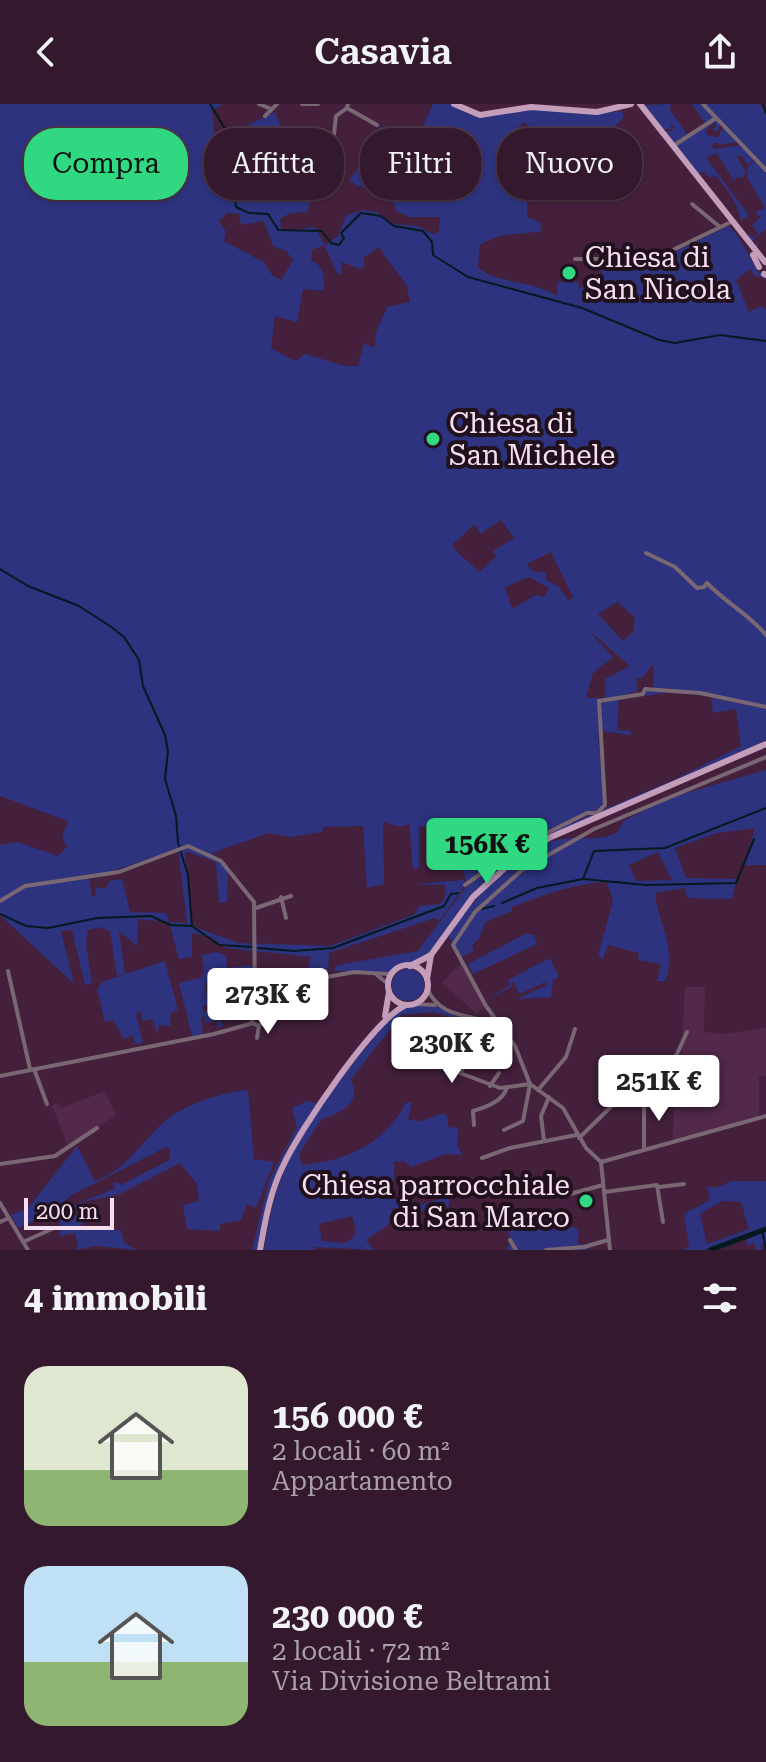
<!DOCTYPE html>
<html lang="it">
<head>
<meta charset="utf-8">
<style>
	:root { --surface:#33182e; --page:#3e253a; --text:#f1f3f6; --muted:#a9a0aa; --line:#4e374a; --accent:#31d882 }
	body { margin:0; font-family:"Roboto Serif",serif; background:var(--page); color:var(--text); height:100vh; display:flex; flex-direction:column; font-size:30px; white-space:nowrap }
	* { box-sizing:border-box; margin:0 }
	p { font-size:26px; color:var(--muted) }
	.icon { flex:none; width:44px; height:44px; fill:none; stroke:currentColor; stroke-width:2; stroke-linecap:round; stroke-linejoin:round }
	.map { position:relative; height:1146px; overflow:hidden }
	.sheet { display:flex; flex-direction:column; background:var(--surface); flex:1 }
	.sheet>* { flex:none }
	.banner { position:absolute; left:24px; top:24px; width:718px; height:72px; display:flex; gap:16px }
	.scale { position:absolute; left:24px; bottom:20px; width:90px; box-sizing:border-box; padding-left:8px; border:4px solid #f7dff1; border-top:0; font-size:22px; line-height:28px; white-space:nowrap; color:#f7dff1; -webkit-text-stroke:6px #21111d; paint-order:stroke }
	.price { position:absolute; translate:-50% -68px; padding:0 18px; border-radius:8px; background:#fff; color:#222; font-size:26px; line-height:52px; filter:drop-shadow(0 2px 4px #0008) }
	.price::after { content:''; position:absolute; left:50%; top:48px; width:24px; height:18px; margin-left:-12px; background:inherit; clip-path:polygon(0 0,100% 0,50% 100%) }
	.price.on { background:var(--accent); color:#111 }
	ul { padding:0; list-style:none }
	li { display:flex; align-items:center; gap:24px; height:200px; padding:0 24px }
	li span { display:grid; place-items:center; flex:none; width:224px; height:160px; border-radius:24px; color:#555 }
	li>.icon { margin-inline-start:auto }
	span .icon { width:96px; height:96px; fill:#fffc; stroke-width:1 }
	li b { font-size:34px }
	h2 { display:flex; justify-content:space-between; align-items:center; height:96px; padding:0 24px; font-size:34px }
	.tag { padding:0 28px; border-radius:32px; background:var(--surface); box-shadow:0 2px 6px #0004,0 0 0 2px var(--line); font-size:28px; line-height:72px }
	.tag.on { background:var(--accent); color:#111 }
	header { display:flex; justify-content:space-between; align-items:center; height:104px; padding:0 24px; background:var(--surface); font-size:36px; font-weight:600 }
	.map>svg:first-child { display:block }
	.built { fill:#52294a }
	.green { fill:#2d337e; fill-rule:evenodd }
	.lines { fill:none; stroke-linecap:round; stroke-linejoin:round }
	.stream { stroke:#041a1f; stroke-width:2 }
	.river { stroke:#041a1f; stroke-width:5 }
	.minor { stroke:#796774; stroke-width:4 }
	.major { stroke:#c39dba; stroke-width:6 }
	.poi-dot { fill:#31d882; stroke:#21111d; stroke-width:3 }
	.labels { text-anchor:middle; stroke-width:8; stroke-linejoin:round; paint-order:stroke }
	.poi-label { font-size:28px; fill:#f7dff1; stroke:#21111d; text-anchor:start }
</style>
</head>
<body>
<header><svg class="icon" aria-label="back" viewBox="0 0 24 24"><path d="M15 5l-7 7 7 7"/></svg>Casavia<svg class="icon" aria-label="share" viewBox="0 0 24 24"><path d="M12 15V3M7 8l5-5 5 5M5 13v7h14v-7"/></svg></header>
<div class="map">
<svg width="766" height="1146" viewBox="0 0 766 1146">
	<rect width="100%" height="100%" fill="#44203d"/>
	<g class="built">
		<path d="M464,856l22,44 -9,10 -35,-31z"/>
		<path d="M685,883h20l-1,45 19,2 43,-6v48h-7v40l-86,24 1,-77 7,-2z"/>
		<path d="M105,987l11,24 -48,32 -16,-42 6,-2 3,5z"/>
	</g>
	<g class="green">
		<path d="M0,0h223l-11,7 6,53 17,15 12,21 10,3 -13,-76 31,-15 9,23 -6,10 10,28 -8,7 32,15 -5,17 -17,1 -10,6 2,12 33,-4 10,18 13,-9 8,-20 16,-6 15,2 17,12 24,2 15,8 6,-3 1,-14h-30l-14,-6 -1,-7 -46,-23 14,-20 6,2 4,-8 -4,-8 11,-21 34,19 19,-41h18l19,10 59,-5 65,5 28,-3 2,6 -28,28 -22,-16 -36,4 -14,-11 -24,23 20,45 7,7v20l13,5 2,9c-26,5 -39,0 -62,14l-2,23c26,18 53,11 79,28l1,-14h20l1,6 26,-6 -4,-12 8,-8 47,-1 72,-35c16,12 26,47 38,52l-11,-2 -5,-7 -14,11 13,32 13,-6 4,4v396l-104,-19 6,5 -22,4v-5h8l-1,-27 -11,14 -6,1 2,12 -24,6 5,1 -2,32 14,1v4l-29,-4 -4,4 6,67 -5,8 -15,2 -85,44 -32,27 -9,-25 -29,-31 -10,-1v42l-6,1 -4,-45 -9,3 -17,-5 1,62 -17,4 -4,-62 -40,1 -1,5 -32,5 -21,-4 -57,20 16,13 -1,36 -8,1 -3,-41 -31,-11 7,75 47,17 91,3 83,-31 7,-9 20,-2 5,-7v-12l-31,-1 50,-4 -1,8 -24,33 -4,-3 -106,35 -1,21 -73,31 1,-15 9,-1 3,3 -1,-6 46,-5 -2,-5 -6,1 6,-20 -85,-9 -15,-11 -19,-4v24l-13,2 -10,-37 -31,-3 -1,27 -18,-15 6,43 -8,2 -7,-45 -11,-4 -11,3 -2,14 6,39 -7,2 -13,-55 -11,1 13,53 -74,-69v-70l17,-3 41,14 9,-9 -5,-10 6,-16 -68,-25zM227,109l12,1 2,11 23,-4 9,25 13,5 7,9 -12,20 -9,-5 -7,-12 -41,-22 2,-9 -7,-11zM324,141l13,28 4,1v-12l20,7 4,-3 -2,-8 16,-11 28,39 3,16 -23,5 -11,25 -1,16 -11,-5 -6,23h-13l-40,-12 -10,7 -24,-13 4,-32 22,6 6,-33 21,2c1,-14 0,-25 -13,-31l1,-10zM501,416l13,18 -21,13 3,6 -17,15c-10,-11 -19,-15 -27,-27l23,-21 5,10zM551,448l22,45 -4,4 -10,-14 -14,-8 2,-6 -15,-2 -5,-7zM529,473l20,11 -5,9 -8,-2 -24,14 -7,-22zM617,498l18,15 -2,15 -10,9 -25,-27zM585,523l45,39 -25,13v19h-19l7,-25 20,-16zM178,744l9,75 -18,-1 -3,-9 -36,-1 -8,-33 -13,2 -3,8 -11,-2 1,8 -4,1 -3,-19c31,-6 59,-19 89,-29z"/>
		<path d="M671,0l-1,6 17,24 -12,10 -10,-13h7l2,-4 -3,-3v5h-8l-18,-24z"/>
		<path d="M692,0h10l18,20 -2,8 -6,-2 4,-3 -1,-5 -10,9 4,5 9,1 5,-10 15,15 -19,3 -4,-3 -3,3 2,4 28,-4 13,14 -8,6 -5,-10 -4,2 -6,-8 14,23 -3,5 -8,1v4l-19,-29 -10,5 43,57 -8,6c-3,-16 -13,-32 -26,-46l-6,3 -5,-7 -7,4 -22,-29 32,-20z"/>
		<path d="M705,0h55l6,11v54z"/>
		<path d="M755,57l11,11v57l-14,12 3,4 4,-3 -2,6 -14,-14 12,3 3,-4 -6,-8 9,-8 -6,-5 10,-4 -18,-31 1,-11z"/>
		<path d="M711,594l55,11v31l-251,116 -2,-5 42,-21 121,-51 65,-33 -5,-37 -23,4z"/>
		<path d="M766,666v95h-22l11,-37 -38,5 -42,15 11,30 51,1 -5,20 -45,-1 -2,-10 -30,5c3,31 23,56 10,88h-8l4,-17 -23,-4 1,-7 -31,-8 -5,14 -5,-3 15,-55 -6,-19c-33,1 -63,13 -95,25v4l-27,11 -6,17 -7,6 2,6 -12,6 -14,-21c26,-36 63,-86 110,-96 21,-5 39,3 60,-8l5,-11 49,-24zM658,748l14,28 -36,1 -7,-16z"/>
		<path d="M510,749l3,4 -40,37 -45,61 -40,17 -55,-1 5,-6 80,-14 47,-63z"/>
		<path d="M527,829l7,2 3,9 -64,30 -5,-10z"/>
		<path d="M216,848l10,3 1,13 26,-3 -1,6 -23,10 6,21 6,-1 3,7 -5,8 -13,6 -3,-15 7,-2 -3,-11 -12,-3 -3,-11 -4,-1 -3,9 4,17 -6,1 1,6 9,-1 11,14 -6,3 -2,-8 -10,4 -1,-7 -4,1 2,17 -11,1 -13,-53 21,-5 4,-6 -2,-17z"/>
		<path d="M550,854l9,19 -6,3 -2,17 -34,2 30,-14 -2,-3 -25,12 -8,-14 -1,7 -26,13 25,-15 -2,-5z"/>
		<path d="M165,857l13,49 -8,4 1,12 -12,-1 -2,8 -5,-14 -10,2 -1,-9 -5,1 7,30 -8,1 -2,-9 -9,4 -11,-19 -8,2 -8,-33 5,-7z"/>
		<circle cx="408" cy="881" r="16"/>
		<path d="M423,900l10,1 38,18 -37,-11 -33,3 -50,64c12,25 -12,34 -30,41l-22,34 3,11c45,-4 82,-21 104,-62l6,-1 -4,18 13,1 22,-8 5,5v9l10,1 -1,16 5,11 -16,-1 -35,13 -7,-6 -10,1v37l26,6 30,-9 -1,10 -21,5 -35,-3 -5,17 -22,15 8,10 -59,-3 -1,3h-50c5,-31 11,-61 25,-90 22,-50 64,-95 97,-138l16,-14zM352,1112l4,14 -3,8 -9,5 -22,-2 -3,-17z"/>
		<path d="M248,986l6,69 20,3 -18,46 -9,-4 -6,16 -21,4v7l-33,-2 -4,-24 16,-4 -2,-17 -17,-21 -60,31 -37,8 -10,9 3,5 6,-4 4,3 -6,13 41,2 3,12 12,8 -40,-4 -21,4 3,-3 -3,-14 -15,3v-16l-19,-2 -23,10 -7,-13 17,-7 49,-62 18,35c32,-11 47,-40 71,-61 18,-15 60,-29 82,-30zM166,1043l4,1 -1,12 -48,25 -3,-3 -5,1 1,6 -58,23 14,-16z"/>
		<path d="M307,997l13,3 -33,45 -22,60 -8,41h-5l17,-70 28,-53 -5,-19z"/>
		<path d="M732,1077h34v62l-5,2v5h-6v-6l-9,1 1,-6 6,-2 -3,-5 -46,18h-21l6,-3 -5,-33 26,-14 -3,-14 8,2zM722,1097l19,1 8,27 -42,15 -7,-30z"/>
		<path d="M562,1103l4,20 -5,2 14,-2 4,6 -2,10 13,3 -2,4h-82l5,-9 -5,-18 37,-9 2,6h4l-1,-9z"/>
	</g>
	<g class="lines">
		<g class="stream">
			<path d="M210,0l17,28 9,75 13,6 19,1 7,11"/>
			<path d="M763,0l3,9"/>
			<path d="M276,122l2,4 44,1 9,12 8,2 5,-7 -3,-5 20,-20 20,3 13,10 29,5 9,11 1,13 35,22 114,31 77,32 16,3 45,-8 46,6"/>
			<path d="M0,465l28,17 51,20 31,20 14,11 15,23 4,26 22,49 3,16 -3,28 11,37 2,27 10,32 4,51"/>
			<path d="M583,775l63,6 90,-2 18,-44"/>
			<path d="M502,799l35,-15 46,-9 11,-28 71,-3 101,-40"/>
			<path d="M481,805l13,-3"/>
			<path d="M0,810l26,12 22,2 49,-10 54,-2 19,9 22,1 27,19 33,2"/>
			<path d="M258,844l36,3 39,-3 111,-42 7,-12 7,-1"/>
			<path d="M762,1126l4,20"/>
		</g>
		<path class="river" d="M710,1146l56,-21"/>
		<g class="minor">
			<path d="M259,0l12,5"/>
			<path d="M302,0h16"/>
			<path d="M348,0l-1,4 30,17"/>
			<path d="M703,0l63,66"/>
			<path d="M265,12l12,-12"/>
			<path d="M673,42l43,-28"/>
			<path d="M344,68l-11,-29 3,-27 11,-8"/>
			<path d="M326,72v-19l6,-13"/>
			<path d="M692,100l28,23"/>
			<path d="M575,155h79l77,-37"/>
			<path d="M646,449l29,14 22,21 7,-1 3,-4c19,20 43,32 59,52"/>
			<path d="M511,747l76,-38h10l8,-8 -6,-104 44,-7 2,-5 55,4 66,14"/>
			<path d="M519,760l3,6 -47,42 -22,33 33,61 29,40 15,38"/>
			<path d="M522,766l72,-41 172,-72"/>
			<path d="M465,781l46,-33"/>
			<path d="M281,793l5,21"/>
			<path d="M0,797l25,-15 94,-14 69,-26 33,15 33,41 1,110"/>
			<path d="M256,804l35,-12"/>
			<path d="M8,867l22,98"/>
			<path d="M377,871l11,9"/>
			<path d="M427,884c14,34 50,24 75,41"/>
			<path d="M413,900l22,1"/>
			<circle cx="258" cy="914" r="7"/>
			<path d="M262,908l33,-21 32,-14 27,-5 34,2 7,-4"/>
			<path d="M257,934l2,-13"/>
			<path d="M471,952l-11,17 40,15 30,-4"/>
			<path d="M34,965l13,35"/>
			<path d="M0,972l214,-42 39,-11"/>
			<path d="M530,980l33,24 23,40 15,14 9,88"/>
			<path d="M490,982l9,-13"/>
			<path d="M538,986l28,-33 9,-28"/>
			<path d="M474,1021l-1,-14c13,-4 31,-10 34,-24"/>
			<path d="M504,1026l19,-9 7,-37"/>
			<path d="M579,1034l37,-36 26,-4 35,-44 10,-22"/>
			<path d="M544,1037l-3,-25 8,-19"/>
			<path d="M644,1046v-53"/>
			<path d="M482,1054l28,-10 66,-13"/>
			<path d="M601,1058l165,-46"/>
			<path d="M0,1060l55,-8 42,-28"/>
			<path d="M659,1083l25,-3"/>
			<path d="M604,1088l53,-7 6,37"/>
			<path d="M563,1092l40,-11"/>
			<path d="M0,1099l28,47"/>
			<path d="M0,1118l9,-4"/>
			<path d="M510,1136l6,10"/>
			<path d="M23,1138l31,-14"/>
			<path d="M546,1146l38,-3 24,-7"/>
		</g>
		<g class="major">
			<path d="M454,0l26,11 51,-8 66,5 34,-8"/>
			<path d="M640,0l125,158"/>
			<path d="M753,151l6,12"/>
			<path d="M764,170l2,1"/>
			<circle cx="408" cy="881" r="20"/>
			<path d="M410,862l21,-11 42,-58 44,-40 34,-20 215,-93"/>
			<path d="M427,875l4,-24"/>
			<path d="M385,912l4,-24"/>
			<path d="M260,1146c5,-28 10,-58 23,-84 16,-35 90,-146 123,-161"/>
		</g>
	</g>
	<g class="poi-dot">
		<circle cx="569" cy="169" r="8"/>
		<circle cx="433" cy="335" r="8"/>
		<circle cx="586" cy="1097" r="8"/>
	</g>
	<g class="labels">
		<g class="poi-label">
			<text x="585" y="163">Chiesa di<tspan x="585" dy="32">San Nicola</tspan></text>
			<text x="449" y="329">Chiesa di<tspan x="449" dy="32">San Michele</tspan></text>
			<text x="570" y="1091" text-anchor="end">Chiesa parrocchiale<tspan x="570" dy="32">di San Marco</tspan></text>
		</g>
	</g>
</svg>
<div class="scale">200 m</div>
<b class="price on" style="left:487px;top:782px">156K €</b>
<b class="price" style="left:268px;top:932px">273K €</b>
<b class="price" style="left:452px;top:981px">230K €</b>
<b class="price" style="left:659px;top:1019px">251K €</b>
<div class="banner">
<a class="tag on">Compra</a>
<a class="tag">Affitta</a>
<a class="tag">Filtri</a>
<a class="tag">Nuovo</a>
</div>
</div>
<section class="sheet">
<h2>4 immobili<svg class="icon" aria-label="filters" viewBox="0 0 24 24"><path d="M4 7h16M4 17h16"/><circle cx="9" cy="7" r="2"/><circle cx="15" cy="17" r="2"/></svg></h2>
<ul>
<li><span style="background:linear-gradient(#dfe7d0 65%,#8fb573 0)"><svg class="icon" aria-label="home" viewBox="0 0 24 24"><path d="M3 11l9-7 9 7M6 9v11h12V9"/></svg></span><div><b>156 000 €</b><p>2 locali · 60 m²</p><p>Appartamento</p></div></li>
<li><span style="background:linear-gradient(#bfe0f5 60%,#8fb573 0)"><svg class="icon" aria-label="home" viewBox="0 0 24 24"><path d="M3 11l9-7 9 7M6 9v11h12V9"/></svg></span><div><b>230 000 €</b><p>2 locali · 72 m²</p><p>Via Divisione Beltrami</p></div></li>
</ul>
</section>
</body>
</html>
